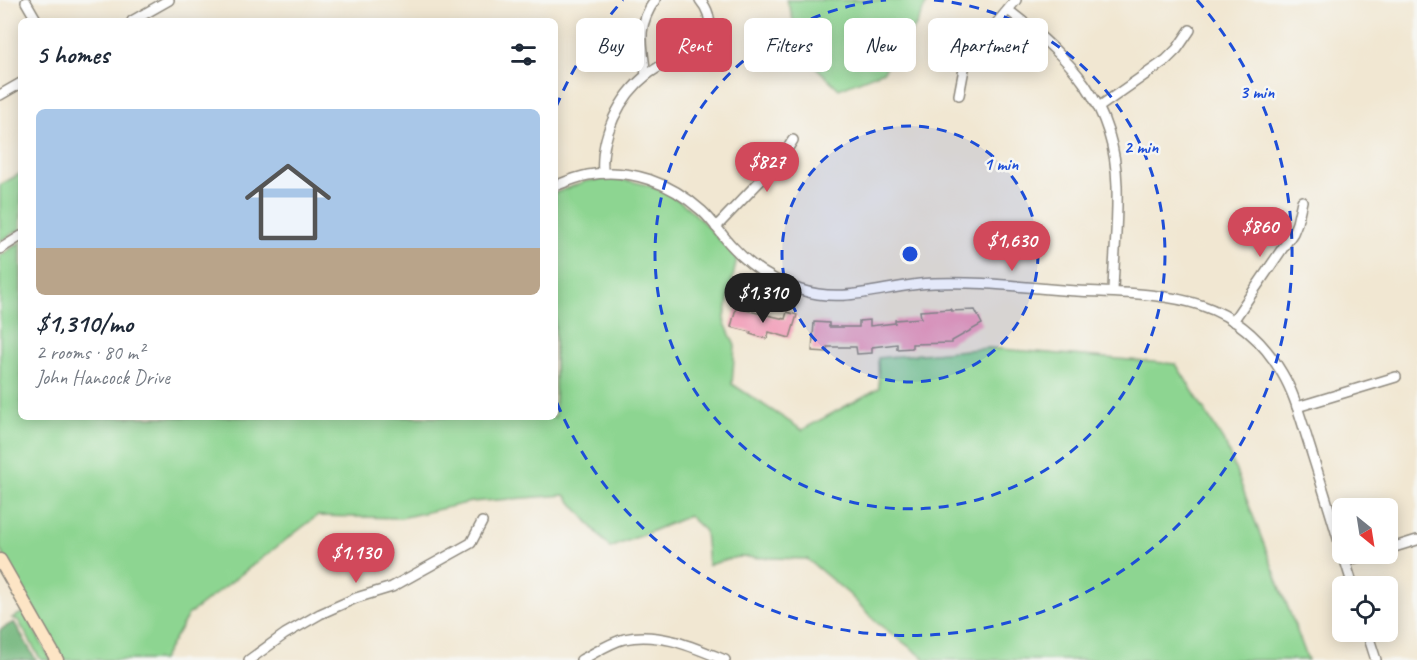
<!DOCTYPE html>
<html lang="en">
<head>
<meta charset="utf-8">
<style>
	:root { --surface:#fff; --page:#f6f6f7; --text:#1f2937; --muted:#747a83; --accent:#d1495b }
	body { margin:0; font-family:Caveat,sans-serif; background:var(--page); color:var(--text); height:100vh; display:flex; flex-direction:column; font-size:22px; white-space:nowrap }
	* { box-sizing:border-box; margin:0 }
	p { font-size:20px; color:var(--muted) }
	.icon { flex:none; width:33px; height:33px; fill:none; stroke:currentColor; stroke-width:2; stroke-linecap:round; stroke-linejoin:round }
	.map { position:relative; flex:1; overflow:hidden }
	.side { position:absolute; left:18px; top:18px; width:540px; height:402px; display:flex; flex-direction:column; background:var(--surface); border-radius:9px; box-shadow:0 3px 15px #0003 }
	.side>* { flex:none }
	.hud { position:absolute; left:576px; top:18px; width:570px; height:54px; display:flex; gap:12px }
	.needle { width:39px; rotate:150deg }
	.controls { position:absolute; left:1332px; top:498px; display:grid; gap:12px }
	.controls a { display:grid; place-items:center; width:66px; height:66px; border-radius:9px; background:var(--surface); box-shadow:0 3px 15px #0003; font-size:30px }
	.price { position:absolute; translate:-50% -51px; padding:0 14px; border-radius:21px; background:var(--accent); color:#fff; font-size:20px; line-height:39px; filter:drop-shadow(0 2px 3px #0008) }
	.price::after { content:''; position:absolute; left:50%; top:36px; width:18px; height:14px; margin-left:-9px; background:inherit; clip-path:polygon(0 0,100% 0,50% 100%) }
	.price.active { background:#222; color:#fff }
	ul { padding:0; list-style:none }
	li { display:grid; align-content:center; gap:12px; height:318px; padding:0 18px }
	li span { display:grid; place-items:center; height:186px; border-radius:9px; color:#555 }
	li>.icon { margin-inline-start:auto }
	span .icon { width:108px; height:108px; fill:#fffc; stroke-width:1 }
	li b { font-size:26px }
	h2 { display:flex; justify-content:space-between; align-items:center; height:72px; padding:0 18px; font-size:26px }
	.tag { padding:0 21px; border-radius:9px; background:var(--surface); box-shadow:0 3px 15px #0003; font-size:21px; line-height:54px }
	.tag.active { background:var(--accent); color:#fff }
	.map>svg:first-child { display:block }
	.green { fill:#8dd591; stroke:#5c805e; stroke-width:1.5 }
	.forest { fill:#72b67b; stroke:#4e7053; stroke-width:1.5 }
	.building { fill:#f19db8 }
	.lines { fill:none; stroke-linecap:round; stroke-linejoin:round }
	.street-casing { stroke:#8e897e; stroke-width:12 }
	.secondary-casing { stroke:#8e897e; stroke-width:15 }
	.street { stroke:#fff; stroke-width:9 }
	.secondary { stroke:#fde5c5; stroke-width:12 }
	.ring { fill:none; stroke:#1d4ed8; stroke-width:3; stroke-dasharray:10 8 }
	.centre { fill:#1d4ed8; stroke:#f6f6f2; stroke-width:3 }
	.ring-label { font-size:18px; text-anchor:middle; font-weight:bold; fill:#1d4ed8; stroke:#f6f6f2; stroke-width:5; stroke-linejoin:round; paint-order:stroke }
</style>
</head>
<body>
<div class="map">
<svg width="1417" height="660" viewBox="0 0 1417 660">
	<rect width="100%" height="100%" fill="#f6f6f2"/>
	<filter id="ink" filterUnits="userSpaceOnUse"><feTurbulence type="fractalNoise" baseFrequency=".0167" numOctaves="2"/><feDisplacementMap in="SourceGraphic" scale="12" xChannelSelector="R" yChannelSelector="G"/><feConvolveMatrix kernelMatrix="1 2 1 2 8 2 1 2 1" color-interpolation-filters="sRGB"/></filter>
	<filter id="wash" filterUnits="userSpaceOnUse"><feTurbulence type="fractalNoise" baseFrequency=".008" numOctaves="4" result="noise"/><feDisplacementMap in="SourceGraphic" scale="24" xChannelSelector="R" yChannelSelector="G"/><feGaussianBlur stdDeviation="1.35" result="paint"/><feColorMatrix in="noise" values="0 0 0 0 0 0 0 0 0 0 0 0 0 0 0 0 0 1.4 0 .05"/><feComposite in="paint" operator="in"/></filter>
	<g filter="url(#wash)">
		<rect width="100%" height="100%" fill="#f1e7d2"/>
		<g class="green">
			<path d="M786,0h142l-12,25 -32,46 -45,18 -32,-30 -23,-6c10,-23 14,-29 2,-53z"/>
			<path d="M21,173v56l-21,12v-56z"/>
			<path d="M604,179c71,1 88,33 133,79l-13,63 11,25 -3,38 70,46 77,-42 -1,-30 111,-10 187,16 50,81 82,215h-381l-51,-38 -26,-27 -43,-36 -70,-2 -29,8 -3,-34 -16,-15 -79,32 -45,-53 -94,7 -70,16 -84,-2 -129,99 -26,45h-99l-63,-111v-293l21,-14v175h534v-224l31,-12z"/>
			<path d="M24,612l27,48h-10l-23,-40 -6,-2z"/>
		</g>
		<path class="forest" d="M14,622l22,38h-36v-30z"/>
		<g id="blocks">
			<g class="building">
				<path d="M736,308l49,11 2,-7 10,3 -7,23 -21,-6 -2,7 -17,-5 1,-2 -20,-5z"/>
				<path d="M951,309v2l24,-1 7,14 -30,17v2l-40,1v4l-15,1v-5l-25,3v6l-15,1 -1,-7h-29v5l-15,-1 2,-29 15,1v4h30v-6l11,-1v6l25,-3v-3l26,-2 -1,-7z"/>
			</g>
		</g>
	</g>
	<g filter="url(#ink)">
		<use href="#blocks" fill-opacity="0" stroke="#8e897e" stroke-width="1.5"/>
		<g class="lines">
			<g class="street-casing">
				<g id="street">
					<path d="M26,2l11,19"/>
					<path d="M1008,10c62,47 107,93 109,176 1,35 -3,70 -4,105"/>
					<path d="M132,21l37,-21"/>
					<path d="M646,75c-4,-31 -10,-48 9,-75"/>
					<path d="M0,95l21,-12"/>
					<path d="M959,95l5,-26 6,-14 46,-55"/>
					<path d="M1099,107l67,-47 11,-11 13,-19"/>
					<path d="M603,173c-3,-36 16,-77 45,-99 10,-7 21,-13 31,-20 9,-6 24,-13 29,-24 4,-10 -1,-22 -8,-30"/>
					<path d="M555,186c10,-4 22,-9 33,-11 42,-8 83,8 114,36 11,10 19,23 29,34 19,21 43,37 70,45 45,15 88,-6 133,-7 48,-2 95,5 143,8 84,4 157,0 205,82 12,20 18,43 25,65 12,38 24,76 35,114"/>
					<path d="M716,227l65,-68 12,-19"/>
					<path d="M0,249l21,-13"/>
					<path d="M1233,321l60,-88 4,-10 5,-22"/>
					<path d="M1297,407l99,-30"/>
					<path d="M1388,549l29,-9"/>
					<path d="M1343,554l10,32"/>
					<path d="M1345,561l26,-7"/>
					<path d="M1367,632l9,28"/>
					<path d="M249,660l36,-26 35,-20 36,-16 36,-11 79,-44 11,-21"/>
					<path d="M581,660c14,-7 28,-17 43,-21 35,-8 69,8 101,21"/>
				</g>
			</g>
			<g class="secondary-casing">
				<path id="secondary" d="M0,560l57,100"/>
			</g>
			<use href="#street" class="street"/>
			<use href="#secondary" class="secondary"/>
		</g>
	</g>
	<circle cx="910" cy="254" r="128" fill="#1d4ed8" fill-opacity=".12"/>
	<g class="ring">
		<circle cx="910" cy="254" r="128"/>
		<path d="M934 0A255 255 0 1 1 886 0"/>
		<path d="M556 107A383 383 0 0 1 623 0M1197 0A383 383 0 1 1 556 401"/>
	</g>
	<circle cx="910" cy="254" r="9" class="centre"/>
	<g class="ring-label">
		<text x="1257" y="98">3 min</text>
		<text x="1141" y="153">2 min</text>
		<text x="1001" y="170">1 min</text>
	</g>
</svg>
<div class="controls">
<a><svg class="needle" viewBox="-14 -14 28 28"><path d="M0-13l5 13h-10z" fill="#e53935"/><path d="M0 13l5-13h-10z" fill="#747a83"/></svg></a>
<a><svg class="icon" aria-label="locate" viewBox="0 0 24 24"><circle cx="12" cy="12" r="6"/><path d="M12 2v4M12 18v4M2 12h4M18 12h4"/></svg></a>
</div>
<b class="price" style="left:767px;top:193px">$827</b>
<b class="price" style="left:1260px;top:258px">$860</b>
<b class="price" style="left:1012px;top:272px">$1,630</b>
<b class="price active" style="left:763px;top:324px">$1,310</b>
<b class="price" style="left:356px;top:584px">$1,130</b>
<div class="hud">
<a class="tag">Buy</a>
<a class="tag active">Rent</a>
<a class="tag">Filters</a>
<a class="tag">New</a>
<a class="tag">Apartment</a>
</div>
<section class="side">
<h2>5 homes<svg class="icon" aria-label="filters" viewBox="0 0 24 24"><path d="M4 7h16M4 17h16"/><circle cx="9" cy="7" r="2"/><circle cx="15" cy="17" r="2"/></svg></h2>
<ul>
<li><span style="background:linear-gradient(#a9c7e8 75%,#b9a48a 0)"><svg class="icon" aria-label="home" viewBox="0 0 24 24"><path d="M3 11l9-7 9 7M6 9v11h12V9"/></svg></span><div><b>$1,310/mo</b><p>2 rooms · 80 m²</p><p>John Hancock Drive</p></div></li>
</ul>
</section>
</div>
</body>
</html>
